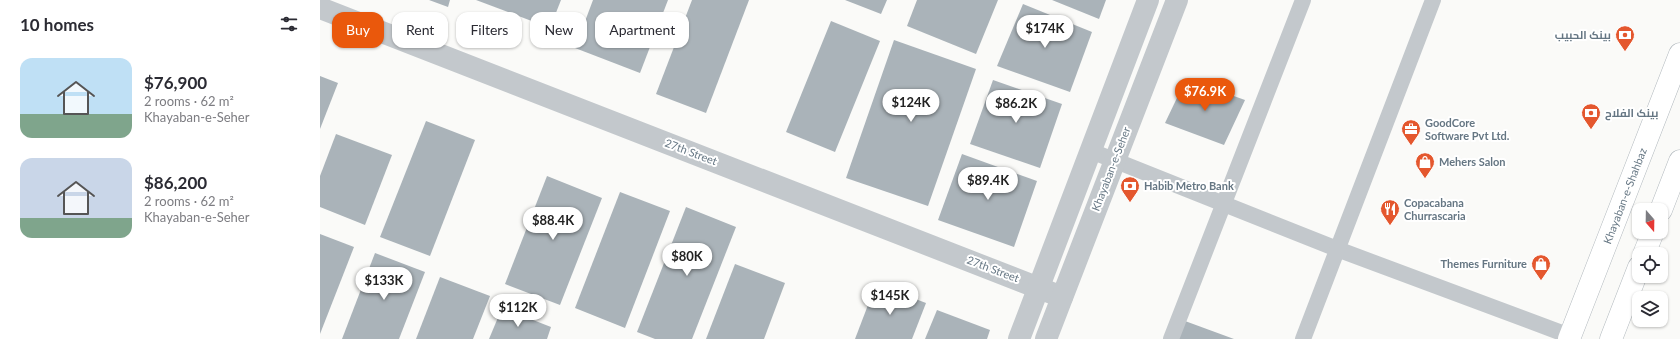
<!DOCTYPE html>
<html lang="en">
<head>
<meta charset="utf-8">
<style>
	:root { --surface:#fff; --page:#f2f2f3; --text:#2b2b33; --muted:#7c7c81; --accent:#ea580c }
	body { margin:0; font-family:Lato,Cairo,sans-serif; background:var(--page); color:var(--text); height:100vh; display:flex; flex-direction:column; font-size:15px; white-space:nowrap }
	* { box-sizing:border-box; margin:0 }
	p { font-size:13px; color:var(--muted) }
	.icon { flex:none; width:22px; height:22px; fill:none; stroke:currentColor; stroke-width:2; stroke-linecap:round; stroke-linejoin:round }
	.map { position:relative; flex:1; overflow:hidden }
	.drawer { display:flex; flex-direction:column; background:var(--surface); width:320px }
	.drawer>* { flex:none }
	.guide { position:absolute; left:12px; top:12px; width:380px; height:36px; display:flex; gap:8px }
	.needle { width:26px; rotate:160deg }
	.tools { position:absolute; left:1312px; top:203px; display:grid; gap:8px }
	.tools a { display:grid; place-items:center; width:36px; height:36px; border-radius:8px; background:var(--surface); box-shadow:0 1px 3px #0004; font-size:20px }
	.price { position:absolute; translate:-50% -34px; padding:0 9px; border-radius:14px; background:#fff; color:#222; font-size:13px; line-height:26px; filter:drop-shadow(0 1px 2px #0008) }
	.price::after { content:''; position:absolute; left:50%; top:24px; width:12px; height:9px; margin-left:-6px; background:inherit; clip-path:polygon(0 0,100% 0,50% 100%) }
	.price.selected { background:var(--accent); color:#fff }
	ul { padding:0; list-style:none }
	li { display:flex; align-items:center; gap:12px; height:100px; padding:0 20px }
	li span { display:grid; place-items:center; flex:none; width:112px; height:80px; border-radius:12px; color:#555 }
	li>.icon { margin-inline-start:auto }
	span .icon { width:48px; height:48px; fill:#fffc; stroke-width:1 }
	li b { font-size:17px }
	h2 { display:flex; justify-content:space-between; align-items:center; height:48px; padding:0 20px; font-size:17px }
	.tag { padding:0 14px; border-radius:12px; background:var(--surface); box-shadow:0 1px 3px #0004; font-size:14px; line-height:36px }
	.tag.selected { background:var(--accent); color:#fff }
	main { display:flex; flex:1; min-height:0 }
	.map>svg:first-child { display:block }
	.building { fill:#aab3b9 }
	.lines { fill:none; stroke-linecap:round; stroke-linejoin:round }
	.secondary-casing { stroke:#b3babf; stroke-width:23 }
	.service { stroke:#c3c8cc; stroke-width:16 }
	.minor { stroke:#c3c8cc; stroke-width:22 }
	.tertiary { stroke:#c3c8cc; stroke-width:22 }
	.secondary { stroke:#fff; stroke-width:22 }
	.labels { text-anchor:middle; stroke-width:4; stroke-linejoin:round; paint-order:stroke }
	.poi-label { font-size:11px; font-weight:bold; fill:#657683; stroke:#fff; text-anchor:start }
	.street-label { font-size:11px; fill:#657683; stroke:#fff }
</style>
</head>
<body>
<main>
<section class="drawer">
<h2>10 homes<svg class="icon" aria-label="filters" viewBox="0 0 24 24"><path d="M4 7h16M4 17h16"/><circle cx="9" cy="7" r="2"/><circle cx="15" cy="17" r="2"/></svg></h2>
<ul>
<li><span style="background:linear-gradient(#bfe0f5 70%,#7fa58c 0)"><svg class="icon" aria-label="home" viewBox="0 0 24 24"><path d="M3 11l9-7 9 7M6 9v11h12V9"/></svg></span><div><b>$76,900</b><p>2 rooms · 62 m²</p><p>Khayaban-e-Seher</p></div></li>
<li><span style="background:linear-gradient(#c9d6e8 75%,#7fa58c 0)"><svg class="icon" aria-label="home" viewBox="0 0 24 24"><path d="M3 11l9-7 9 7M6 9v11h12V9"/></svg></span><div><b>$86,200</b><p>2 rooms · 62 m²</p><p>Khayaban-e-Seher</p></div></li>
</ul>
</section>
<div class="map">
<svg width="1360" height="339" viewBox="0 0 1360 339">
	<rect width="100%" height="100%" fill="#fafaf8"/>
	<g class="building">
		<path d="M109,0h21l-2,7z"/>
		<path d="M156,0h85l-11,28z"/>
		<path d="M273,0h75l-28,73 -65,-25z"/>
		<path d="M372,0h57l-43,113 -50,-19z"/>
		<path d="M525,0h42l-6,14z"/>
		<path d="M597,0h81l-22,54 -69,-28z"/>
		<path d="M732,0h54l-7,19z"/>
		<path d="M703,4l69,28 -22,60 -73,-26z"/>
		<path d="M511,21l49,20 -45,111 -49,-20z"/>
		<path d="M574,40l82,29 -48,137 -82,-28z"/>
		<path d="M0,76l18,7 -18,46z"/>
		<path d="M866,79l59,21 -21,45 -59,-22z"/>
		<path d="M673,80l69,24 -22,64 -70,-24z"/>
		<path d="M106,121l49,19 -45,116 -50,-19z"/>
		<path d="M16,134l56,21 -27,70 -45,-18v-31z"/>
		<path d="M642,154l75,27 -23,66 -76,-27z"/>
		<path d="M227,176l55,22 -42,107 -55,-21z"/>
		<path d="M300,192l50,19 -45,117 -50,-20z"/>
		<path d="M366,207l50,20 -44,112h-37l-18,-7z"/>
		<path d="M0,234l34,13 -34,87z"/>
		<path d="M55,253l50,19 -26,67h-57z"/>
		<path d="M415,264l50,19 -21,56h-58z"/>
		<path d="M120,277l50,19 -17,43h-57z"/>
		<path d="M556,284l50,19 -14,36h-57z"/>
		<path d="M182,308l49,19 -4,12h-58z"/>
		<path d="M617,310l53,20 -3,9h-62z"/>
		<path d="M865,321l49,18h-56z"/>
	</g>
	<g class="lines">
		<g class="secondary-casing">
			<g id="secondary">
				<path d="M1341,210l19,-49"/>
				<path d="M1324,254l9,-22"/>
				<path d="M1249,339l111,-285"/>
				<path d="M1291,339l28,-72"/>
			</g>
		</g>
		<g class="service">
			<path d="M771,151l246,98 233,87"/>
			<path d="M851,339l132,-339"/>
			<path d="M983,339l130,-339"/>
		</g>
		<path class="minor" d="M0,8l742,289"/>
		<g class="tertiary">
			<path d="M699,339l129,-339"/>
			<path d="M726,339l131,-339"/>
		</g>
		<use href="#secondary" class="secondary"/>
	</g>
	<defs>
		<g id="bank-pin" transform="scale(1)"><path d="M0 17L-7.5 6A9.5 9.5 0 1 1 7.5 6Z" fill="#e4572e" stroke="#fff"/><path d="M-6-4H6V4H-6ZM0-2.3a2.3 2.3 0 1 0 0 4.6a2.3 2.3 0 1 0 0-4.6Z" fill="#fff"/></g>
		<g id="office-pin" transform="scale(1)"><path d="M0 17L-7.5 6A9.5 9.5 0 1 1 7.5 6Z" fill="#e4572e" stroke="#fff"/><path d="M-6-3h4V-5.5h4V-3h4V5H-6ZM-1-4.5V-3h2v-1.5ZM-6 0V1H6V0Z" fill="#fff"/></g>
		<g id="shop-pin" transform="scale(1)"><path d="M0 17L-7.5 6A9.5 9.5 0 1 1 7.5 6Z" fill="#e4572e" stroke="#fff"/><path d="M-5-2.5h2.3a2.7 3.5 0 0 1 5.4 0H5L5.5 6h-11ZM-1.5-2.5h3a1.5 2.3 0 0 0-3 0Z" fill="#fff"/></g>
		<g id="restaurant-pin" transform="scale(1)"><path d="M0 17L-7.5 6A9.5 9.5 0 1 1 7.5 6Z" fill="#e4572e" stroke="#fff"/><path d="M-5-6h1v4h1v-4h1v4h1v-4h1v5L-1.5 .5V6h-2V.5L-5-1ZM5-6V6H3V1.5H1.5Q1.5-4 5-6Z" fill="#fff"/></g>
	</defs>
	<g fill-rule="evenodd">
		<use href="#bank-pin" x="1305" y="35"/>
		<use href="#bank-pin" x="1271" y="113"/>
		<use href="#office-pin" x="1091" y="129"/>
		<use href="#shop-pin" x="1105" y="162"/>
		<use href="#bank-pin" x="810" y="186"/>
		<use href="#restaurant-pin" x="1070" y="209"/>
		<use href="#shop-pin" x="1221" y="264"/>
	</g>
	<g class="labels">
		<g class="poi-label">
			<text x="1291" y="39" text-anchor="end">بينک الحبيب</text>
			<text x="1285" y="117">بینک الفلاح</text>
			<text x="1105" y="127">GoodCore<tspan x="1105" dy="13">Software Pvt Ltd.</tspan></text>
			<text x="1119" y="166">Mehers Salon</text>
			<text x="824" y="190">Habib Metro Bank</text>
			<text x="1084" y="207">Copacabana<tspan x="1084" dy="13">Churrascaria</tspan></text>
			<text x="1207" y="268" text-anchor="end">Themes Furniture</text>
		</g>
		<g class="street-label">
			<text transform="translate(371 152) rotate(21)" y="4">27th Street</text>
			<text transform="translate(791 169) rotate(-69)" y="4">Khayaban-e-Seher</text>
			<text transform="translate(1305 196) rotate(-69)" y="4">Khayaban-e-Shahbaz</text>
			<text transform="translate(673 269) rotate(21)" y="4">27th Street</text>
		</g>
	</g>
</svg>
<div class="tools">
<a><svg class="needle" viewBox="-14 -14 28 28"><path d="M0-13l5 13h-10z" fill="#e53935"/><path d="M0 13l5-13h-10z" fill="#7c7c81"/></svg></a>
<a><svg class="icon" aria-label="locate" viewBox="0 0 24 24"><circle cx="12" cy="12" r="6"/><path d="M12 2v4M12 18v4M2 12h4M18 12h4"/></svg></a>
<a><svg class="icon" aria-label="layers" viewBox="0 0 24 24"><path d="M12 4l9 5-9 5-9-5zM3 14l9 5 9-5"/></svg></a>
</div>
<b class="price" style="left:725px;top:49px">$174K</b>
<b class="price selected" style="left:885px;top:112px">$76.9K</b>
<b class="price" style="left:591px;top:123px">$124K</b>
<b class="price" style="left:696px;top:124px">$86.2K</b>
<b class="price" style="left:668px;top:201px">$89.4K</b>
<b class="price" style="left:233px;top:241px">$88.4K</b>
<b class="price" style="left:367px;top:277px">$80K</b>
<b class="price" style="left:64px;top:301px">$133K</b>
<b class="price" style="left:570px;top:316px">$145K</b>
<b class="price" style="left:198px;top:328px">$112K</b>
<div class="guide">
<a class="tag selected">Buy</a>
<a class="tag">Rent</a>
<a class="tag">Filters</a>
<a class="tag">New</a>
<a class="tag">Apartment</a>
</div>
</div>
</main>
</body>
</html>
